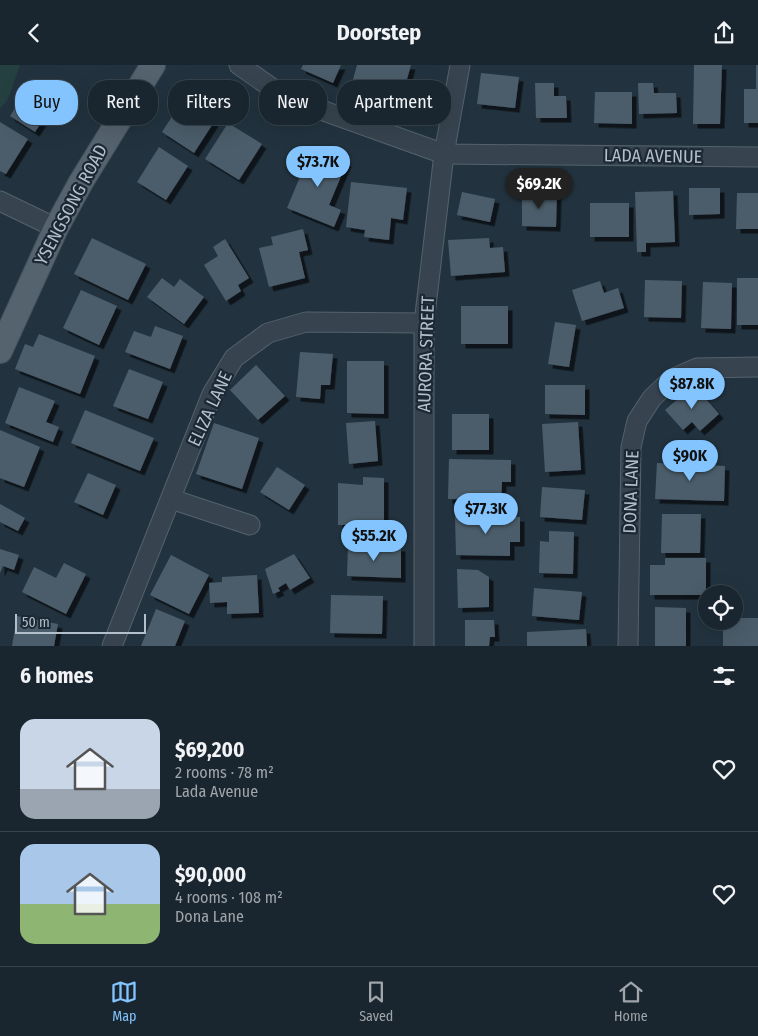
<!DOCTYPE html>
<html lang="en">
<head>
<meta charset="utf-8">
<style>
	:root { --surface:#1a262f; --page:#27323b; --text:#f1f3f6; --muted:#9fa5aa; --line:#38434b; --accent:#83c4fe }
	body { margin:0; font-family:"Fira Sans Condensed",sans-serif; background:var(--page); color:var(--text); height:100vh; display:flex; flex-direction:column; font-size:19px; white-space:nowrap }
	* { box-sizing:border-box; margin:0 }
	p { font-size:16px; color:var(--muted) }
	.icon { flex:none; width:28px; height:28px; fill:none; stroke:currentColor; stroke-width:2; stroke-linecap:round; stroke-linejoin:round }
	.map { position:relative; height:581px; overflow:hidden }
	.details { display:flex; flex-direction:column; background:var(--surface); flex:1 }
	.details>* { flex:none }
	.top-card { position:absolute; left:15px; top:15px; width:500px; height:45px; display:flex; gap:10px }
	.controls { position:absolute; left:698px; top:520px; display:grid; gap:10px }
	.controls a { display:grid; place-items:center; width:45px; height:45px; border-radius:50%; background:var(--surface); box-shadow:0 5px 20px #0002,0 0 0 1px var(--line); font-size:25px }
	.scale { position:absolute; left:15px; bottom:12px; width:131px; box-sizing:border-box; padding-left:5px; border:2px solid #b3bfca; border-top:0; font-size:14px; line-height:18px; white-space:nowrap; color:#b3bfca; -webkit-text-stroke:4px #1c2934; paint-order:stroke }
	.price { position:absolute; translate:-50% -42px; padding:0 11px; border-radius:18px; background:var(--accent); color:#111; font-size:16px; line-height:32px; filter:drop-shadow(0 1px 2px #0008) }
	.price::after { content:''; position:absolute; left:50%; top:30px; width:15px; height:11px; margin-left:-8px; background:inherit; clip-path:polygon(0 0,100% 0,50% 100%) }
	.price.active { background:#222; color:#fff }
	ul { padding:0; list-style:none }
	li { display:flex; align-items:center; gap:15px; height:125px; padding:0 20px }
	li+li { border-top:1px solid var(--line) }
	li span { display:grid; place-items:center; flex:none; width:140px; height:100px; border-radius:15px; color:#555 }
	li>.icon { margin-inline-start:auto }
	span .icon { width:60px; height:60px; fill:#fffc; stroke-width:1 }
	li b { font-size:21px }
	h2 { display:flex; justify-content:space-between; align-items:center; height:60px; padding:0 20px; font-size:21px }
	.tag { padding:0 18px; border-radius:20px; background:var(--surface); box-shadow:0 5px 20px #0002,0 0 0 1px var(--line); font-size:18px; line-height:45px }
	.tag.active { background:var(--accent); color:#111 }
	header { display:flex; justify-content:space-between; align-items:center; height:65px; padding:0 20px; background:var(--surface); font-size:22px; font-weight:700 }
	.tabs { display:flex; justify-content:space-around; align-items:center; height:70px; border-top:1px solid var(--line); background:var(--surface); font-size:14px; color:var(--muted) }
	.tabs a { display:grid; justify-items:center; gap:2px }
	.tabs .active { color:var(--accent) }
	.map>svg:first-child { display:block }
	.green { fill:#244040 }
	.building { fill:#4b5d6b; filter:url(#shadow) }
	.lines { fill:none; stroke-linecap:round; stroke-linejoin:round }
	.minor-casing { stroke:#55626d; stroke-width:21 }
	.major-casing { stroke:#43505b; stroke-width:26 }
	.minor { stroke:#37444f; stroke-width:19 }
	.major { stroke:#55636f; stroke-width:24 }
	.labels { text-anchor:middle; stroke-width:4.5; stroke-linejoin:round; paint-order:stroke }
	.street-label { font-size:18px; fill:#b3bfca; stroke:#1c2934 }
</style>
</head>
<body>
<header><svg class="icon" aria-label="back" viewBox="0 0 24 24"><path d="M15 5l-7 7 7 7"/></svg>Doorstep<svg class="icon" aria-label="share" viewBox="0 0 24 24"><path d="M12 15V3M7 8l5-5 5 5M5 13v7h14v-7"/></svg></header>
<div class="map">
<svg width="758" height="581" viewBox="0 0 758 581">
	<defs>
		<filter id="shadow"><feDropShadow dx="4.5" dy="4.5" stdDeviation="0" flood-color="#0009"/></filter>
	</defs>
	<rect width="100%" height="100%" fill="#22333f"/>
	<path class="green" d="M0,0h20l-12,34 -8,10z"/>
	<g class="building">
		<path d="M303,0h38l-8,18 -32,-14z"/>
		<path d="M357,0h54l-6,21 8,2 -6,17 -15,-5 2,-7 -27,-8 -2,6 -14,-4z"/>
		<path d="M694,0h28l-2,59h-27z"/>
		<path d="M756,0h2v58h-14v-34h12z"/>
		<path d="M481,8l38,4 -4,31 -38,-4z"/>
		<path d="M535,18h19v13h12l1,22h-31z"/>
		<path d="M638,18h15l1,10h22l1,20 -38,1z"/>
		<path d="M27,25l25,16 -17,26 -25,-16z"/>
		<path d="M595,27h37v32l-38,-1z"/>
		<path d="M182,36l32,21 -20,31 -32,-21z"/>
		<path d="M0,57l28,17 -22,35 -6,-3z"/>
		<path d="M228,58l34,21 -23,36 -34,-21z"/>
		<path d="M159,82l29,19 -22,34 -29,-18z"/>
		<path d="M312,83l35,14 -18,43 12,5 -7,17 -47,-19z"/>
		<path d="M351,117l56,6 -4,32 -12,-2 -2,22 -25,-3 1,-7 -19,-3z"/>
		<path d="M689,123h31v26l-31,1z"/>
		<path d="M673,126l2,51 -29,1v9h-9l-2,-60z"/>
		<path d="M462,127l33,7 -5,23 -33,-7z"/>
		<path d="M522,128h35l-1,34 -34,-1z"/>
		<path d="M737,128h21v36h-22z"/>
		<rect x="590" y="138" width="39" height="34"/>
		<path d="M303,164l5,21 -9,2 6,26 -36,9 -10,-39 14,-3 -2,-8z"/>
		<path d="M92,173l54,26 -18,36 -54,-26z"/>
		<path d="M489,173l1,10 13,-1 2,25 -54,4 -3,-36z"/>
		<path d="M225,174l24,39 -11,7 3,6 -15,10 -22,-36 14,-9 -5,-9z"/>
		<path d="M162,213l12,9 6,-8 24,18 -20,27 -37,-27z"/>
		<rect x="737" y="213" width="21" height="47"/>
		<path d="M645,215l37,1 -1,37 -37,-1z"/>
		<path d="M600,216l4,12 14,-5 6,20 -42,13 -10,-31z"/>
		<path d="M703,217l29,1 -1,46 -30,-1z"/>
		<path d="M81,225l36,16 -18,39 -36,-17z"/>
		<rect x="461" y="241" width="47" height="38"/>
		<path d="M555,257l21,3 -7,42 -21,-3z"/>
		<path d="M155,261l28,10 -13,33 -45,-17 9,-21 17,6z"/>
		<path d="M39,269l56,22 -15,38 -65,-25 10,-25 8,3z"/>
		<path d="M300,287l33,2 -3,31h-9l-1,14 -24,-2z"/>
		<path d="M347,296h37v53l-37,-1z"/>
		<path d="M256,300l29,31 -27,24 -28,-30z"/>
		<path d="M129,304l34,13 -15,37 -35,-13z"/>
		<path d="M545,320h40v30l-40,-1z"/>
		<path d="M694,320l25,29 -19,17 -8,-9 -9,8 -18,-20z"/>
		<path d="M19,322l36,14 -9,21 13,5 -6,15 -48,-19z"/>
		<path d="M85,345l69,28 -14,33 -69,-28z"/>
		<rect x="452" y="349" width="37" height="36"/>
		<path d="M375,356l3,40 -29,3 -3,-41z"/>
		<path d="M578,357l3,48 -36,2 -3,-48z"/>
		<path d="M214,358l45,15 -17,51 -46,-15z"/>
		<path d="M0,365l40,17 -16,40 -24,-9z"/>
		<path d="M449,394l62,1v22h-9l-1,18 -53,-1z"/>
		<path d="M657,398l68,3 -1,35 -69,-2z"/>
		<path d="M277,402l28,18 -16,25 -29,-18z"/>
		<path d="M88,408l28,12 -13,30 -29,-13z"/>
		<path d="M363,412l21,1v47h-46v-42l25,2z"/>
		<path d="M542,422l43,3 -3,30 -42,-3z"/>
		<path d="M0,439l25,14 -7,13 -18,-9z"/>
		<path d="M662,449h39l-1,39h-39z"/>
		<path d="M455,451l65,1v25h-10v14l-54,-1z"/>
		<path d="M549,466l25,1 -1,42 -34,-1 1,-32 9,1z"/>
		<path d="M348,480l53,2v31l-54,-2z"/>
		<path d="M0,484l19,6 -5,15 -11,-4 -3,7z"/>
		<path d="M294,489l16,24 -20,12 -4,-7 -8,5 2,3 -7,3 -8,-25z"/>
		<path d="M171,490l38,20 -20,39 -39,-19z"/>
		<path d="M665,493h41v37h-56v-30h15z"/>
		<path d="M64,498l22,11 -20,40 -44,-22 12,-25 22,11z"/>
		<path d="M457,504l21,1 11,7v30l-31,1z"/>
		<path d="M257,510l2,38 -32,1v-12l-17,1 -1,-20 13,-1v-5z"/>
		<path d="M534,523l48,4 -3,28 -47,-4z"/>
		<path d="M331,530l52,1 -1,38 -52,-1z"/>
		<path d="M655,542l31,1v38h-31z"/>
		<path d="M156,544l29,12 -10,25h-34z"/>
		<path d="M17,551l41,8 -4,22h-42z"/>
		<path d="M734,553h24v28h-35v-25h11z"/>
		<path d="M465,555h29l1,17h-5l-1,9h-24z"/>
		<path d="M586,564l1,17h-60v-14z"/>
	</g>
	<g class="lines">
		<g class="minor-casing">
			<g id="minor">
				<path d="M239,0l46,32 159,57 314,3"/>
				<path d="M0,136l56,27"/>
				<path d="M171,434l79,26"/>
				<path d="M112,581l100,-252 22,-36 34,-25 38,-11 118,1"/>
				<path d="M424,581v-323l20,-169 16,-89"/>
				<path d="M628,581l3,-199 6,-26 15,-23 20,-19 25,-11 61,-1"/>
			</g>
		</g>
		<g class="major-casing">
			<path id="major" d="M0,286l56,-123 25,-46 72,-117"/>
		</g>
		<use href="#minor" class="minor"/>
		<use href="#major" class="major"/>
	</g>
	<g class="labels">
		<g class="street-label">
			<text transform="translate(653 91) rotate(1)" y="6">LADA AVENUE</text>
			<text transform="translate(71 140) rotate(-62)" y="6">YSENGSONG ROAD</text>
			<text transform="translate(426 289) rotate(-88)" y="6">AURORA STREET</text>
			<text transform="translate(210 344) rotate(-65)" y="6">ELIZA LANE</text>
			<text transform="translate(631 427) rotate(-88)" y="6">DONA LANE</text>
		</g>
	</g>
</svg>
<div class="controls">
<a><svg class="icon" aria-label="locate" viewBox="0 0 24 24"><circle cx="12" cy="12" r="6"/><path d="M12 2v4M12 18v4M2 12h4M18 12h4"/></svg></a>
</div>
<div class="scale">50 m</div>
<b class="price" style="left:318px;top:123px">$73.7K</b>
<b class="price active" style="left:539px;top:145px">$69.2K</b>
<b class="price" style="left:692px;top:345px">$87.8K</b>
<b class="price" style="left:690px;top:417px">$90K</b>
<b class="price" style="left:486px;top:470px">$77.3K</b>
<b class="price" style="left:374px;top:497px">$55.2K</b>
<div class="top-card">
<a class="tag active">Buy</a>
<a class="tag">Rent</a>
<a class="tag">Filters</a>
<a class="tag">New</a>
<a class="tag">Apartment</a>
</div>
</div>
<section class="details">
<h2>6 homes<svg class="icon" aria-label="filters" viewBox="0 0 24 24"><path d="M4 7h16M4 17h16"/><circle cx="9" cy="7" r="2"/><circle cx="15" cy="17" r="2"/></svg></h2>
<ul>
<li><span style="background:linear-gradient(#c9d6e8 70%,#9aa5b1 0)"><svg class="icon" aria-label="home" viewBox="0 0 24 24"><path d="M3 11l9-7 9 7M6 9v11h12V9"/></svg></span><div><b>$69,200</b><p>2 rooms · 78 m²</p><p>Lada Avenue</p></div><svg class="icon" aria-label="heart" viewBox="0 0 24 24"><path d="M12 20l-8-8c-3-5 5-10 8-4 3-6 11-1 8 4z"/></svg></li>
<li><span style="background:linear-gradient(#a9c7e8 60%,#8fb573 0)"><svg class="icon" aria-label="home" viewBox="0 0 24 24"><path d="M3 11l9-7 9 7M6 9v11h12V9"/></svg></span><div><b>$90,000</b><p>4 rooms · 108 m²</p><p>Dona Lane</p></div><svg class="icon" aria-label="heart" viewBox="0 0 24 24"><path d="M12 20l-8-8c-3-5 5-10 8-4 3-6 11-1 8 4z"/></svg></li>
</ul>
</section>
<nav class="tabs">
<a class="active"><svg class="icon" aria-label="map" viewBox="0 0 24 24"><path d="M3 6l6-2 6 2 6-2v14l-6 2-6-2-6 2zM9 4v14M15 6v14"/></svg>Map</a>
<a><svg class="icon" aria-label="saved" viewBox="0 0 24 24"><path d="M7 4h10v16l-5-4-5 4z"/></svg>Saved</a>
<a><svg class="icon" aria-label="home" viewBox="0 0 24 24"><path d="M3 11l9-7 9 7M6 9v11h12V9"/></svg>Home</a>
</nav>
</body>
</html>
